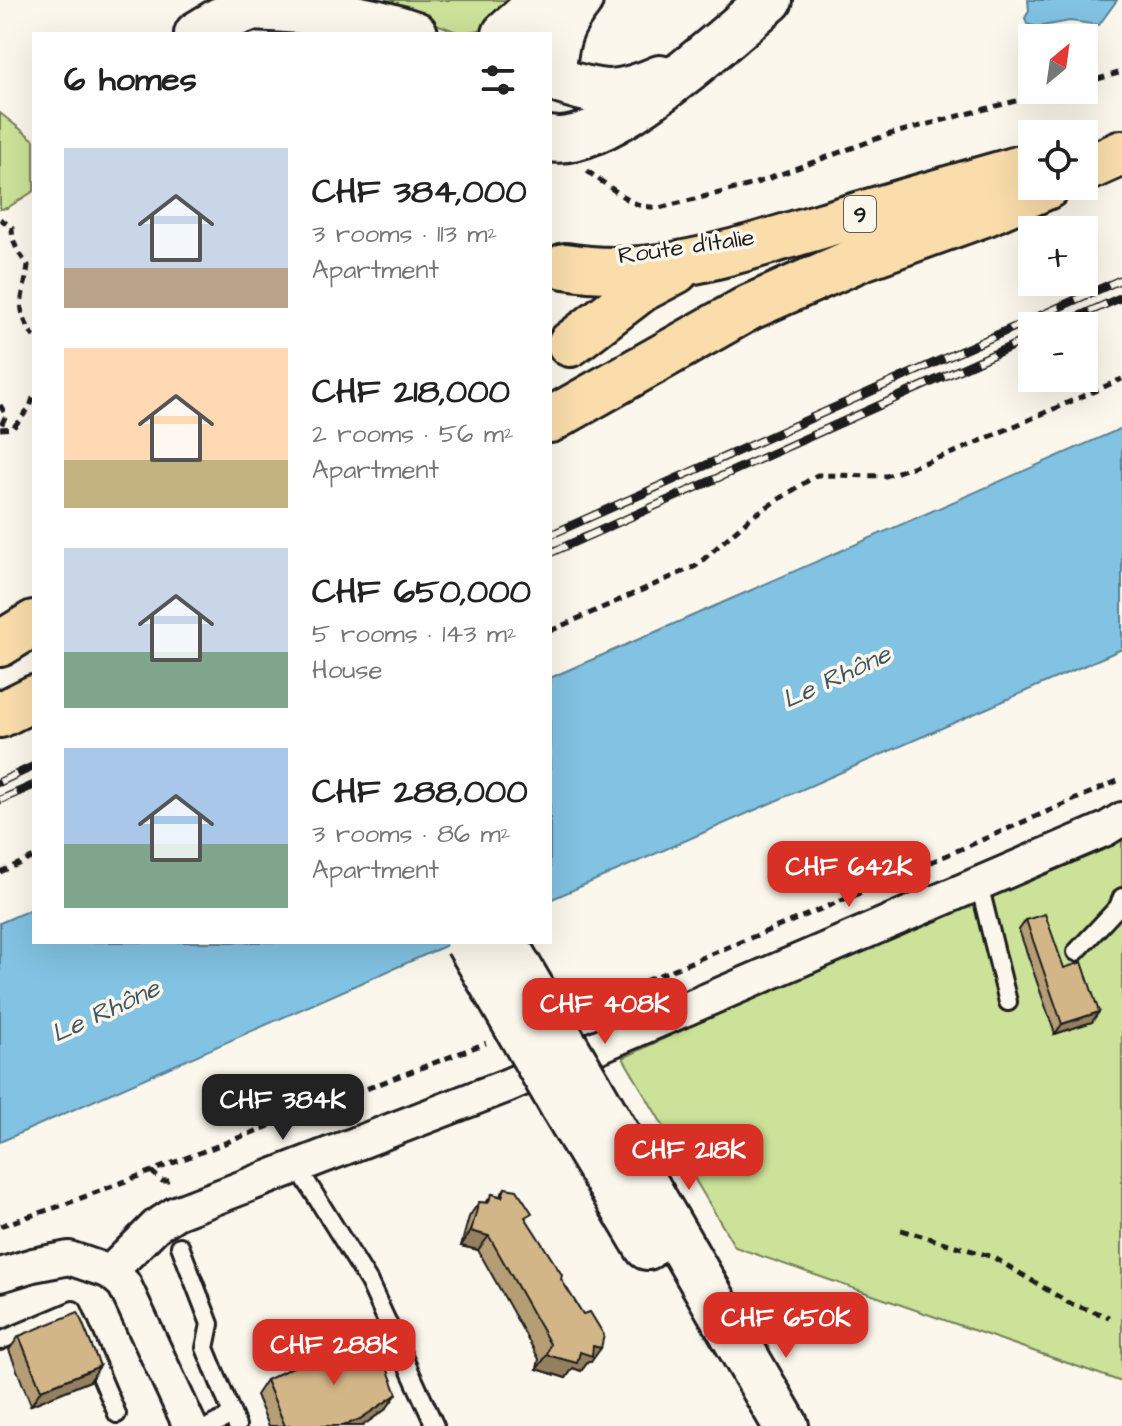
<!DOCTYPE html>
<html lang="en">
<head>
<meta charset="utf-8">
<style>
	:root { --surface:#fff; --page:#f6f6f6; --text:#222; --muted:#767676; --accent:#d93025 }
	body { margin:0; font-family:"Architects Daughter",sans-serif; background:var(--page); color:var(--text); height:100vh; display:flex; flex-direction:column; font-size:30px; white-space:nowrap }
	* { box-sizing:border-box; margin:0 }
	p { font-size:26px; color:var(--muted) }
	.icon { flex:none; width:44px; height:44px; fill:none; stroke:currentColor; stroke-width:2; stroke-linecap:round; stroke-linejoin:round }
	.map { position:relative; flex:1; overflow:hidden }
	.details { position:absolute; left:32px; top:32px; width:520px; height:912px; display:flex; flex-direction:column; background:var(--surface); border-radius:0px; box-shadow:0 8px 32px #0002 }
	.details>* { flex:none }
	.needle { width:52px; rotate:29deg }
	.controls { position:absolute; left:1018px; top:24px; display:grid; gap:16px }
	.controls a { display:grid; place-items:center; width:80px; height:80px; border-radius:0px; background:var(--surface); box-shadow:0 8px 32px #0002; font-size:40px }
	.price { position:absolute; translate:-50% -68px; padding:0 18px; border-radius:16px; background:var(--accent); color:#fff; font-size:26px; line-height:52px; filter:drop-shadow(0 2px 4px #0008) }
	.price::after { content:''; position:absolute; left:50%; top:48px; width:24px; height:18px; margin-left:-12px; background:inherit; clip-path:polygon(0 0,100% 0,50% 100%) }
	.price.selected { background:#222; color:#fff }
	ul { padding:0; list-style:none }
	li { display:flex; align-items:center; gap:24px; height:200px; padding:0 32px }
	li span { display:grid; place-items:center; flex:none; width:224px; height:160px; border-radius:0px; color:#555 }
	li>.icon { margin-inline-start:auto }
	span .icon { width:96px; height:96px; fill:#fffc; stroke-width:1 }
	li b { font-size:34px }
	h2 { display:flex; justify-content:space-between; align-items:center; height:96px; padding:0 32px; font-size:34px }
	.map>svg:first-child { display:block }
	.green { fill:#cbe298; stroke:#747f5a; stroke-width:2 }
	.water { fill:#82c2e2; stroke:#598093; stroke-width:2 }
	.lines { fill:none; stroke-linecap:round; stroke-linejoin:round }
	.lane-casing { stroke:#1c1c1c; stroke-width:22 }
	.street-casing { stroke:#1c1c1c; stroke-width:38 }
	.secondary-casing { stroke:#1c1c1c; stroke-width:50 }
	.primary-casing { stroke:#1c1c1c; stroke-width:50 }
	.path { stroke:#1c1c1c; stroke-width:5; stroke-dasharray:8 6; stroke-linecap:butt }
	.lane { stroke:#fbf7ec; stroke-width:16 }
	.street { stroke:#fbf7ec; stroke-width:32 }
	.secondary { stroke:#fbf7ec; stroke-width:44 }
	.primary { stroke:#faddab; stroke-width:44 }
	.rail-casing { stroke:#1c1c1c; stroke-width:9 }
	.rail { stroke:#fbf7ec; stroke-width:6; stroke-dasharray:18; stroke-linecap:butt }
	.secondary-bridge-casing { stroke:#1c1c1c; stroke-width:50; stroke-linecap:butt }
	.secondary-bridge { stroke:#fbf7ec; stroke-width:44 }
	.wall { fill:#b59d74; stroke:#1c1c1c; stroke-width:2 }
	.shaded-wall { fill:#947f5e; stroke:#1c1c1c; stroke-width:2 }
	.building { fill:#d3b687; stroke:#1c1c1c; stroke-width:2 }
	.labels { text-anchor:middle; stroke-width:7; stroke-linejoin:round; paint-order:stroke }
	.shield { fill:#fbf7ec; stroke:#5f5e5a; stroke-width:2 }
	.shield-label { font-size:22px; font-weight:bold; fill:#1c1c1c }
	.street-label { font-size:24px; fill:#1c1c1c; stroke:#fbf7ec }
	.water-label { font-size:26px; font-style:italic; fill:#405661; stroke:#fbf7ec }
</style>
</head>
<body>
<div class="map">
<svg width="1122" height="1426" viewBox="0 0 1122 1426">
	<rect width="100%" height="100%" fill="#fbf7ec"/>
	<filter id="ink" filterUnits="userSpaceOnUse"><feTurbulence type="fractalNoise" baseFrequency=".0125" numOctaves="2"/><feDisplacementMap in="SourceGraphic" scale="16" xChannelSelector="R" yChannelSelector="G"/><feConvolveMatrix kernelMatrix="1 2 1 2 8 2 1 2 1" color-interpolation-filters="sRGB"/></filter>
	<g filter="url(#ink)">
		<g class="green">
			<path d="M372,0h151l-36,29 -27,4z"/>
			<path d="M0,113l34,27v51l-27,17 -7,1z"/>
			<path d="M1122,821v561l-387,-135 -112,-189z"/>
		</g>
		<g class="water">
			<path d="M1028,0h89l-18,25 -29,-4 -33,6 -10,-3 -2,-6 4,-7z"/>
			<path d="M1122,428v221l-572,251v-222z"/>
			<path d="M34,908v34h420l-454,200v-219z"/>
		</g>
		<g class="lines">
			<g class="lane-casing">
				<g id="lane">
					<path d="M979,884l29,118"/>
					<path d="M1076,952l42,-45 4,-10"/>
					<path d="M297,1166l72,116 66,144"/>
					<path d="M180,1246l30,78 -5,24 32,78"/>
					<path d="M0,1341l73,-31 44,104"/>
					<path d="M210,1426l22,-11"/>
				</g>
			</g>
			<g class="street-casing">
				<g id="street">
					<path d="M110,1272l46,-46 20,-13 330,-127 600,-257 16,-10"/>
					<path d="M0,1275l33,-10 36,-7 41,14 14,12 66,142"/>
				</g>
			</g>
			<g class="secondary-casing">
				<g id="secondary">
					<path d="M247,8c59,2 113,6 168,26"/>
					<path d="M197,34l23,-14 51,-20"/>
					<path d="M505,34l38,-34"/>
					<path d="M553,70c3,-32 7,-45 27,-70"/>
					<path d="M559,81c44,14 57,16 101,-3"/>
					<path d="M550,139c57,12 175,-102 220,-139"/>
					<path d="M590,1088l196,338"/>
					<path d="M562,1105l85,142"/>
				</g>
			</g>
			<g class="primary-casing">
				<g id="primary">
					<path d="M1084,170l38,-17"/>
					<path d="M565,266c91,15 169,-15 256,-40 70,-21 141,-41 211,-61"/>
					<path d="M570,344l72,-55 34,-18"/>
					<path d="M550,420l200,-113 109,-48 125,-45 64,-28"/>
					<path d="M0,644l34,-21"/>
					<path d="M0,715l34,-17"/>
				</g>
			</g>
			<g class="path">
				<path d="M1084,83l38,-11"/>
				<path d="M587,171l38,27 16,8 18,2 92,-23 136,-50 170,-45"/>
				<path d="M0,219l12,8c0,16 6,26 16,38 -4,35 -15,40 6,72"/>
				<path d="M0,405l6,10 -6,13"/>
				<path d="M0,429l13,-1 17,-21 4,-12"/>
				<path d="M550,631l146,-65 55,-49 66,-42 69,1 69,-24 167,-73"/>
				<path d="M0,872l34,-15"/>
				<path d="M581,1007l272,-111 269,-117"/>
				<path d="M151,1171l11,10h8"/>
				<path d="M0,1226l63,-21 423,-162"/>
				<path d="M901,1230l92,27 76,46 40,14"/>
			</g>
			<use href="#lane" class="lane"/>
			<use href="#street" class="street"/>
			<use href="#secondary" class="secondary"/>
			<use href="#primary" class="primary"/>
			<g class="rail-casing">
				<g id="rail">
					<path d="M1057,326l65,-29"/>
					<path d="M550,535l572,-256"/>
					<path d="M550,553l482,-216"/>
					<path d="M0,782l34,-16"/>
					<path d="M0,800l34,-15"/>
				</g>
			</g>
			<use href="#rail" class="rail"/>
			<g class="secondary-bridge-casing">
				<g id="secondary-bridge">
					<path d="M468,942l94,163"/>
					<path d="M504,942l86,146"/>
				</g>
			</g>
			<use href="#secondary-bridge" class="secondary-bridge"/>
		</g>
		<g class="wall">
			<path d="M1026,920l38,48 28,54 -37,12 -36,-104z"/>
			<path d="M505,1188l22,33 34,58 30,83h-3l-7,9 -8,-3 -7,10 -29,-9 2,-10 -61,-109 -17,-4 8,-29 10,-15 7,1 6,-9 8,2z"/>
			<path d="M19,1336l71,45 -59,24 -22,-55z"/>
			<path d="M266,1380l120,29 -24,17h-93l-13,-31z"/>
		</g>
		<g class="shaded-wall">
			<path d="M1099,1012l-7,10 -37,12 7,-10z"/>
			<path d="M471,1231l18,5 -11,14 -17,-4z"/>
			<path d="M593,1346l8,2 -10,14h-3l-7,9 -8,-3 -7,10 -29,-9 10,-14z"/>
			<path d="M100,1366l-10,15 -59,24 10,-15z"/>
			<path d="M397,1394l-11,15 -24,17h-19z"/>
		</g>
		<g class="building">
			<path d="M1045,914l19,54 18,-6 17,50 -37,12 -36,-104z"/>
			<path d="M505,1188l12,2 15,23 -7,4 37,58 -1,4 22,35 7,-2 14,23 -3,13 -8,-2 -1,10 -12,-4 -3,11 -30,-8 3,-11 -61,-108 -18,-5 8,-29 9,1 4,-9 10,3z"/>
			<path d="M78,1312l22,54 -59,24 -22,-54z"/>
			<path d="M375,1336l22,58 -37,25 -17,7h-58l-19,-46 37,-18z"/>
		</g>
	</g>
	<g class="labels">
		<rect class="shield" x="844" y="196" width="32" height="36" rx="6"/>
		<g class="shield-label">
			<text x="860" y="222">9</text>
		</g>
		<g class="street-label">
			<text transform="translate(686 246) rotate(-8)" y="8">Route d'Italie</text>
		</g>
		<g class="water-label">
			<text transform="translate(836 676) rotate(-25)" y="9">Le Rhône</text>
			<text transform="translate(105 1010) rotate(-25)" y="9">Le Rhône</text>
		</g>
	</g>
</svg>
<div class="controls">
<a><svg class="needle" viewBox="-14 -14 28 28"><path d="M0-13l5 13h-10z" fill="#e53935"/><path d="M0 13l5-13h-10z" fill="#767676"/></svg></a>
<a><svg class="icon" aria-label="locate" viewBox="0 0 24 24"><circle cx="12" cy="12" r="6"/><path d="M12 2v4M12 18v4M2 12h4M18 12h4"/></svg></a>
<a>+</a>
<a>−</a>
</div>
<b class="price" style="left:849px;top:909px">CHF 642K</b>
<b class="price" style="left:605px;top:1046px">CHF 408K</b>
<b class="price selected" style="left:283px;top:1142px">CHF 384K</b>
<b class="price" style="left:689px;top:1192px">CHF 218K</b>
<b class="price" style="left:786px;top:1360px">CHF 650K</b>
<b class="price" style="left:334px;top:1387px">CHF 288K</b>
<section class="details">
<h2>6 homes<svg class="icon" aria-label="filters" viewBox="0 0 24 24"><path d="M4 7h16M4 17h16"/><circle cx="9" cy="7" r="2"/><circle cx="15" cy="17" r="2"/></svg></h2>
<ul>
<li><span style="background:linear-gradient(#c9d6e8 75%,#b9a48a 0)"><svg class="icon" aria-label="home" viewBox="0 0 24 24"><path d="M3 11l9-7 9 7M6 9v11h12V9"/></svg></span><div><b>CHF 384,000</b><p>3 rooms · 113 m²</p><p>Apartment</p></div></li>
<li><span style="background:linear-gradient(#ffd9b3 70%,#c2b280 0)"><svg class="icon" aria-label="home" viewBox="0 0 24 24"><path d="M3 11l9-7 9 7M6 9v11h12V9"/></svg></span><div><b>CHF 218,000</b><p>2 rooms · 56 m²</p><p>Apartment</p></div></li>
<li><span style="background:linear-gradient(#c9d6e8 65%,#7fa58c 0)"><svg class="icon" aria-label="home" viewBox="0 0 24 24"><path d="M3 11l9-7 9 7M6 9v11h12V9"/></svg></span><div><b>CHF 650,000</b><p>5 rooms · 143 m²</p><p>House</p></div></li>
<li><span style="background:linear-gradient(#a9c7e8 60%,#7fa58c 0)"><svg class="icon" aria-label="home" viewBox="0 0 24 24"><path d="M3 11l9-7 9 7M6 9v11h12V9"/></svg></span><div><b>CHF 288,000</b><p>3 rooms · 86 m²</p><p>Apartment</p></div></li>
</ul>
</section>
</div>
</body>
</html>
